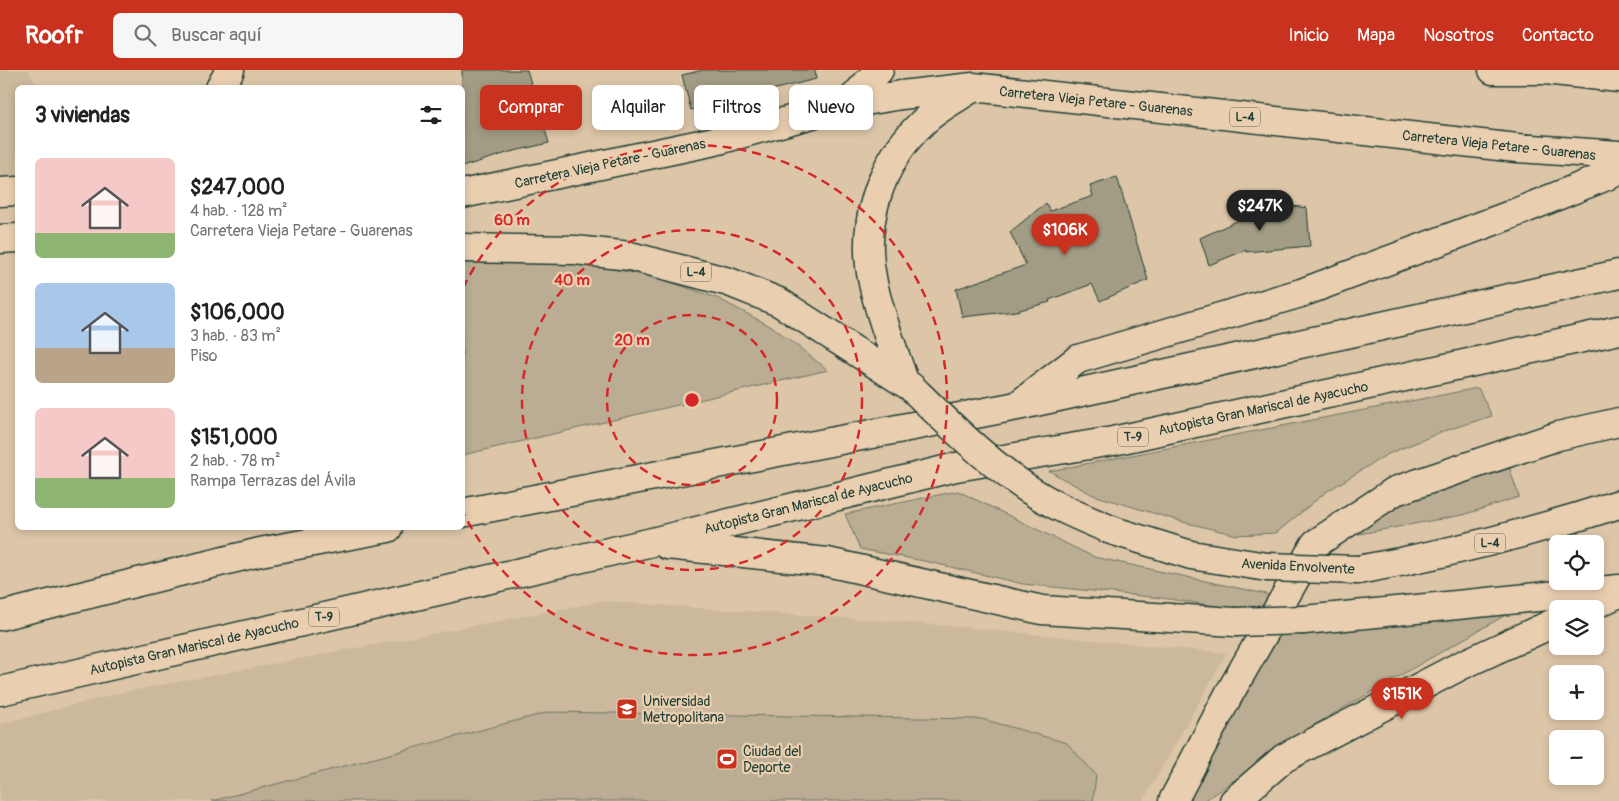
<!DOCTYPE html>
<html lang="es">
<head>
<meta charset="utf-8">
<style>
	:root { --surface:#fff; --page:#f6f6f6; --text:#202124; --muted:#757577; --accent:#c8321e }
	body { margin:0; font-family:Pangolin,sans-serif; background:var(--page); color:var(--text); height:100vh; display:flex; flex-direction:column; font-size:19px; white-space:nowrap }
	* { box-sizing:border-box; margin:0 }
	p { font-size:16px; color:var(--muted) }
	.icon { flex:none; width:28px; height:28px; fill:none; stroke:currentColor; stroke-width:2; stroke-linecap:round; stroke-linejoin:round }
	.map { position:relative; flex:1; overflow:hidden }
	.panel { position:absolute; left:15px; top:15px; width:450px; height:445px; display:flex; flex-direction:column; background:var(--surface); border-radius:8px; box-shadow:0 2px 8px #0003 }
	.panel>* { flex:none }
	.hud { position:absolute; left:480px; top:15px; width:475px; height:45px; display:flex; gap:10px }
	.buttons { position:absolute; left:1549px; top:465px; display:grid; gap:10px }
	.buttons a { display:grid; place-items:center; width:55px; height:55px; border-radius:8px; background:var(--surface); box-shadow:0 2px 8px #0003; font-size:25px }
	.price { position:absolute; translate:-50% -42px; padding:0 11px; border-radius:18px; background:var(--accent); color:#fff; font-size:16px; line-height:32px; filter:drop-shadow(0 1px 2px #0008) }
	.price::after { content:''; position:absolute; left:50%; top:30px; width:15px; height:11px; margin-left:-8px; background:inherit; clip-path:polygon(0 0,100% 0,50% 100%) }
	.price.on { background:#222; color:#fff }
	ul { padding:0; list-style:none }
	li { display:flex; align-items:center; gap:15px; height:125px; padding:0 20px }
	li span { display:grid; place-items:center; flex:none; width:140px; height:100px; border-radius:8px; color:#555 }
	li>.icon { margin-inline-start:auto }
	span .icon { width:60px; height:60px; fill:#fffc; stroke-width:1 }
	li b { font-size:21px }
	h2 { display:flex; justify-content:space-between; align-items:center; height:60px; padding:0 20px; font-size:21px }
	.chip { padding:0 18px; border-radius:8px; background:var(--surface); box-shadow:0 2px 8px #0003; font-size:18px; line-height:45px }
	.chip.on { background:var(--accent); color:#fff }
	header { display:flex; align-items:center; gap:30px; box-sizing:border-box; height:70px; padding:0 25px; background:var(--accent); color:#fff }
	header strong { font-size:24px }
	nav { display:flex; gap:28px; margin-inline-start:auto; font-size:18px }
	.search { width:350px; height:45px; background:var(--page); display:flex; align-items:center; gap:12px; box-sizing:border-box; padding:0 18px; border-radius:8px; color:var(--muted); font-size:19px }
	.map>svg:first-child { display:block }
	.built { fill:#ccb99d }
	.green { fill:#baad93; stroke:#6c7564 }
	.building { fill:#a39c84; stroke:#1f3d34 }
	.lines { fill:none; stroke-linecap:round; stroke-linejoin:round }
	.street-casing { stroke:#1f3d34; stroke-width:31 }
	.primary-casing { stroke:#1f3d34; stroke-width:31 }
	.highway-casing { stroke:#1f3d34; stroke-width:31 }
	.street { stroke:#e9cfb0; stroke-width:28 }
	.primary { stroke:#e9cfb0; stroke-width:28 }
	.highway { stroke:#e9cfb0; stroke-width:28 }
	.primary-bridge-casing { stroke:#1f3d34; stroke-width:31; stroke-linecap:butt }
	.highway-bridge-casing { stroke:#1f3d34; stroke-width:31; stroke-linecap:butt }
	.primary-bridge { stroke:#e9cfb0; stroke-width:28 }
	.highway-bridge { stroke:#e9cfb0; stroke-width:28 }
	.ring { fill:none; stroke:#d62828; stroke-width:2.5; stroke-dasharray:9 6 }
	.labels { text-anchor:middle; stroke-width:4.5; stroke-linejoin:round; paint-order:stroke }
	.shield { fill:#e9cfb0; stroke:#5c6959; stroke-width:1 }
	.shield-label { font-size:12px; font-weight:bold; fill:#1f3d34 }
	.street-label { font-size:14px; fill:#1f3d34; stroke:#e9cfb0 }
	.poi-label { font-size:14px; fill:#1f3d34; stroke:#e9cfb0; text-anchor:start }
	.centre { fill:#d62828; stroke:#e9cfb0; stroke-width:2.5 }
	.ring-label { font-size:15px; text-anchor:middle; font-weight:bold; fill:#d62828; stroke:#e9cfb0; stroke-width:4.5; stroke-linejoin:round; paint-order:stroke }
</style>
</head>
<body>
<header>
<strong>Roofr</strong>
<div class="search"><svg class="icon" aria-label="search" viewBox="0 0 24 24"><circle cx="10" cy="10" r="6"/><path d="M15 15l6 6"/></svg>Buscar aquí</div>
<nav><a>Inicio</a><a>Mapa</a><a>Nosotros</a><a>Contacto</a></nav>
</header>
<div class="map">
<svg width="1619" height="731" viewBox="0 0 1619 731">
	<rect width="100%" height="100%" fill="#ddc6a8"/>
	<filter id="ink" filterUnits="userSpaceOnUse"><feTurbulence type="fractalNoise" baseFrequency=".02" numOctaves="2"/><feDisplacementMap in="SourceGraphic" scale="10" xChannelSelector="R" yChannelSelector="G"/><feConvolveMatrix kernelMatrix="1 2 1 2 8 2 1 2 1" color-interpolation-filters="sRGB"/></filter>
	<g filter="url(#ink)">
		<g class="built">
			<path d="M0,0h29l8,17 -19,1 -1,93h-17z"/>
			<path d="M602,531l317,22 308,30 -84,148h-1143v-77l119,-31z"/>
		</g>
		<g class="green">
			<path d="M462,190l129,5 65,12 61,21 57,30 54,42 -365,85z"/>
			<path d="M1478,318l14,28 -48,15 -58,24 -60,37 -50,41 -39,2 -54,-13 -90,-27 -44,-24z"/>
			<path d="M1506,387l13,40 -56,18 -120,22 40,-37z"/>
			<path d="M958,421l136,66 181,39 -10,17 -104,-15 -138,-14 -94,-22 -69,-13 -15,-35z"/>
			<path d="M1516,539l-202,116 -110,76h-31l103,-170z"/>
			<path d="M549,642l433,7 85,24 29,32 -3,26h-881z"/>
		</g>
		<g class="building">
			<path d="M462,0h65l22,73 -39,9 -48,15z"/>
			<path d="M703,0h112l1,9 -125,31 -9,-35z"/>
			<path d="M1117,107l31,103 -48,21 -8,-17 -43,16 1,2 -34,9 -54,6 -6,-28 70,-24 -16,-33 36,-29 4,8 43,-15 -3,-10z"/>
			<path d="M1251,130l56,8 3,38 -64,6v-2l-37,15 -9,-27 54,-25z"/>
		</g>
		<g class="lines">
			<g class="street-casing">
				<g id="street">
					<path d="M1493,0h52l74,8"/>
					<path d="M220,18l10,-18"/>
					<path d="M848,34l31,-34"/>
					<path d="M1585,539l34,-16"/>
					<path d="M1234,731l50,-43 176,-92 98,-45"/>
				</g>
			</g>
			<g class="primary-casing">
				<g id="primary">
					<path d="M0,122l18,-1"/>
					<path d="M462,124l253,-53 133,-37 53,-9 72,-8 544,61 102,7"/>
					<path d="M0,169l18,-1"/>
					<path d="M462,178l113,2 55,6 99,26 50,20 132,85"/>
					<path d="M904,311c-11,-32 -24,-65 -31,-98 -13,-58 6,-119 49,-160 14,-14 34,-24 50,-35"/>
					<path d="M1114,461l77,24 76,12"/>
					<path d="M1358,500c89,-16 175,-38 261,-66"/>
				</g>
			</g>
			<g class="highway-casing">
				<g id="highway">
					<path d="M1022,332l56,-43 223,-66 209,-78 109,-44"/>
					<path d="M462,443l555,-107 602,-132"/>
					<path d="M667,475l160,17 215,48 193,12"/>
					<path d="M0,546l260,-64 128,-24"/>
					<path d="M1304,550l315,-31"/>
					<path d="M0,621l648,-148 308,-76 157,-26 506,-111"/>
					<path d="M1173,731l55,-105 87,-152 80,-53 163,-55 61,-14"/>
				</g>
			</g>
			<use href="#street" class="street"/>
			<use href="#primary" class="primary"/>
			<use href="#highway" class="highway"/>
			<g class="primary-bridge-casing">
				<g id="primary-bridge">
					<path d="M911,317c35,34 70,69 110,97 28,20 61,34 93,47"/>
					<path d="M1267,497l91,3"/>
				</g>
			</g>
			<g class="highway-bridge-casing">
				<path id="highway-bridge" d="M1235,552l69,-2"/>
			</g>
			<use href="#primary-bridge" class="primary-bridge"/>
			<use href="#highway-bridge" class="highway-bridge"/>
		</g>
	</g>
	<g class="ring">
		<circle cx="692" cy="330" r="85"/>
		<circle cx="692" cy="330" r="170"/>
		<path d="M463 218A255 255 0 1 1 463 442"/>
	</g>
	<defs>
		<g id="university-square" transform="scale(1.125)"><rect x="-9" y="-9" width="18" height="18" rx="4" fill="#c8321e" stroke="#e9cfb0"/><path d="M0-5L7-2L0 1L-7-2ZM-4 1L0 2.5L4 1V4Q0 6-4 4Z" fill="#fff"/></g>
		<g id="stadium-square" transform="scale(1.125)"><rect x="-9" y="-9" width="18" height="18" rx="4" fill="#c8321e" stroke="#e9cfb0"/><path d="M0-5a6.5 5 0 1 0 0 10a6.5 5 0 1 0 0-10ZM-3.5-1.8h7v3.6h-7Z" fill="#fff"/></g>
	</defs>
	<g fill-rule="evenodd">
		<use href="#university-square" x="627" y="639"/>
		<use href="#stadium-square" x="727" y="689"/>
	</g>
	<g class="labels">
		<g class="shield">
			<rect x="1230" y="37.5" width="30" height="19" rx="4"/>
			<rect x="681" y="192.5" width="30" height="19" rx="4"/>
			<rect x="1118" y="357.5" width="30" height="19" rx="4"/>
			<rect x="1475" y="463.5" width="30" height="19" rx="4"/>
			<rect x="309" y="537.5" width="30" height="19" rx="4"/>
		</g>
		<g class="shield-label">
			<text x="1245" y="51">L-4</text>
			<text x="696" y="206">L-4</text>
			<text x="1133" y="371">T-9</text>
			<text x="1490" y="477">L-4</text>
			<text x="324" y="551">T-9</text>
		</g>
		<g class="street-label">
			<text transform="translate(1096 31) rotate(6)" y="5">Carretera Vieja Petare - Guarenas</text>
			<text transform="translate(1499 75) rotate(6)" y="5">Carretera Vieja Petare - Guarenas</text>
			<text transform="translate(610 93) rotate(-12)" y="5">Carretera Vieja Petare - Guarenas</text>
			<text transform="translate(1263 338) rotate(-12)" y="5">Autopista Gran Mariscal de Ayacucho</text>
			<text transform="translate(808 433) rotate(-14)" y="5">Autopista Gran Mariscal de Ayacucho</text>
			<text transform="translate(1298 496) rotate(3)" y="5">Avenida Envolvente</text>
			<text transform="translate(194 576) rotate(-13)" y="5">Autopista Gran Mariscal de Ayacucho</text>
		</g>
		<g class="poi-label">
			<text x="643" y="636">Universidad<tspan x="643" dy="16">Metropolitana</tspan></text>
			<text x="743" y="686">Ciudad del<tspan x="743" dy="16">Deporte</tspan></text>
		</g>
	</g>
	<circle cx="692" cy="330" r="8" class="centre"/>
	<g class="ring-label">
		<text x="512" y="155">60 m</text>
		<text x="572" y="215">40 m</text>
		<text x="632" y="275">20 m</text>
	</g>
</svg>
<div class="buttons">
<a><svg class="icon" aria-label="locate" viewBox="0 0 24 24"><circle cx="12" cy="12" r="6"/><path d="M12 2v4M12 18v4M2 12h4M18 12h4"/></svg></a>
<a><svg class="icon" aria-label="layers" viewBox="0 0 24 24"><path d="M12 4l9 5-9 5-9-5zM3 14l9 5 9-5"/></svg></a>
<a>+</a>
<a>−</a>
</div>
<b class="price on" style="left:1260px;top:162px">$247K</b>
<b class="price" style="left:1065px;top:186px">$106K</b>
<b class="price" style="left:1402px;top:650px">$151K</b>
<div class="hud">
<a class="chip on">Comprar</a>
<a class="chip">Alquilar</a>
<a class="chip">Filtros</a>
<a class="chip">Nuevo</a>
</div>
<section class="panel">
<h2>3 viviendas<svg class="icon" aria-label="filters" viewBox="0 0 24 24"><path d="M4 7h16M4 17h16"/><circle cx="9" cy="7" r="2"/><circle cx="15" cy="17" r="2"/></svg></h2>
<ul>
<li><span style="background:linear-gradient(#f6c9c9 75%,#8fb573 0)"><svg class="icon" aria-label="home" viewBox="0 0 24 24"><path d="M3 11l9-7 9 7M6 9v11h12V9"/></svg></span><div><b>$247,000</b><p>4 hab. · 128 m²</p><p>Carretera Vieja Petare - Guarenas</p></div></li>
<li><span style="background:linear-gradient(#a9c7e8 65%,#b9a48a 0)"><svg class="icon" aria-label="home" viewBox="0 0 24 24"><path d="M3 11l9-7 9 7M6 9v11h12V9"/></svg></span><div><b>$106,000</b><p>3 hab. · 83 m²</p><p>Piso</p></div></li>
<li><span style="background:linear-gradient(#f6c9c9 70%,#8fb573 0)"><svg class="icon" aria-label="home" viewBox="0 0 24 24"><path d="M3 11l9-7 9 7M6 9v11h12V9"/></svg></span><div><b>$151,000</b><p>2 hab. · 78 m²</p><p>Rampa Terrazas del Ávila</p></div></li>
</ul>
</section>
</div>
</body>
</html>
